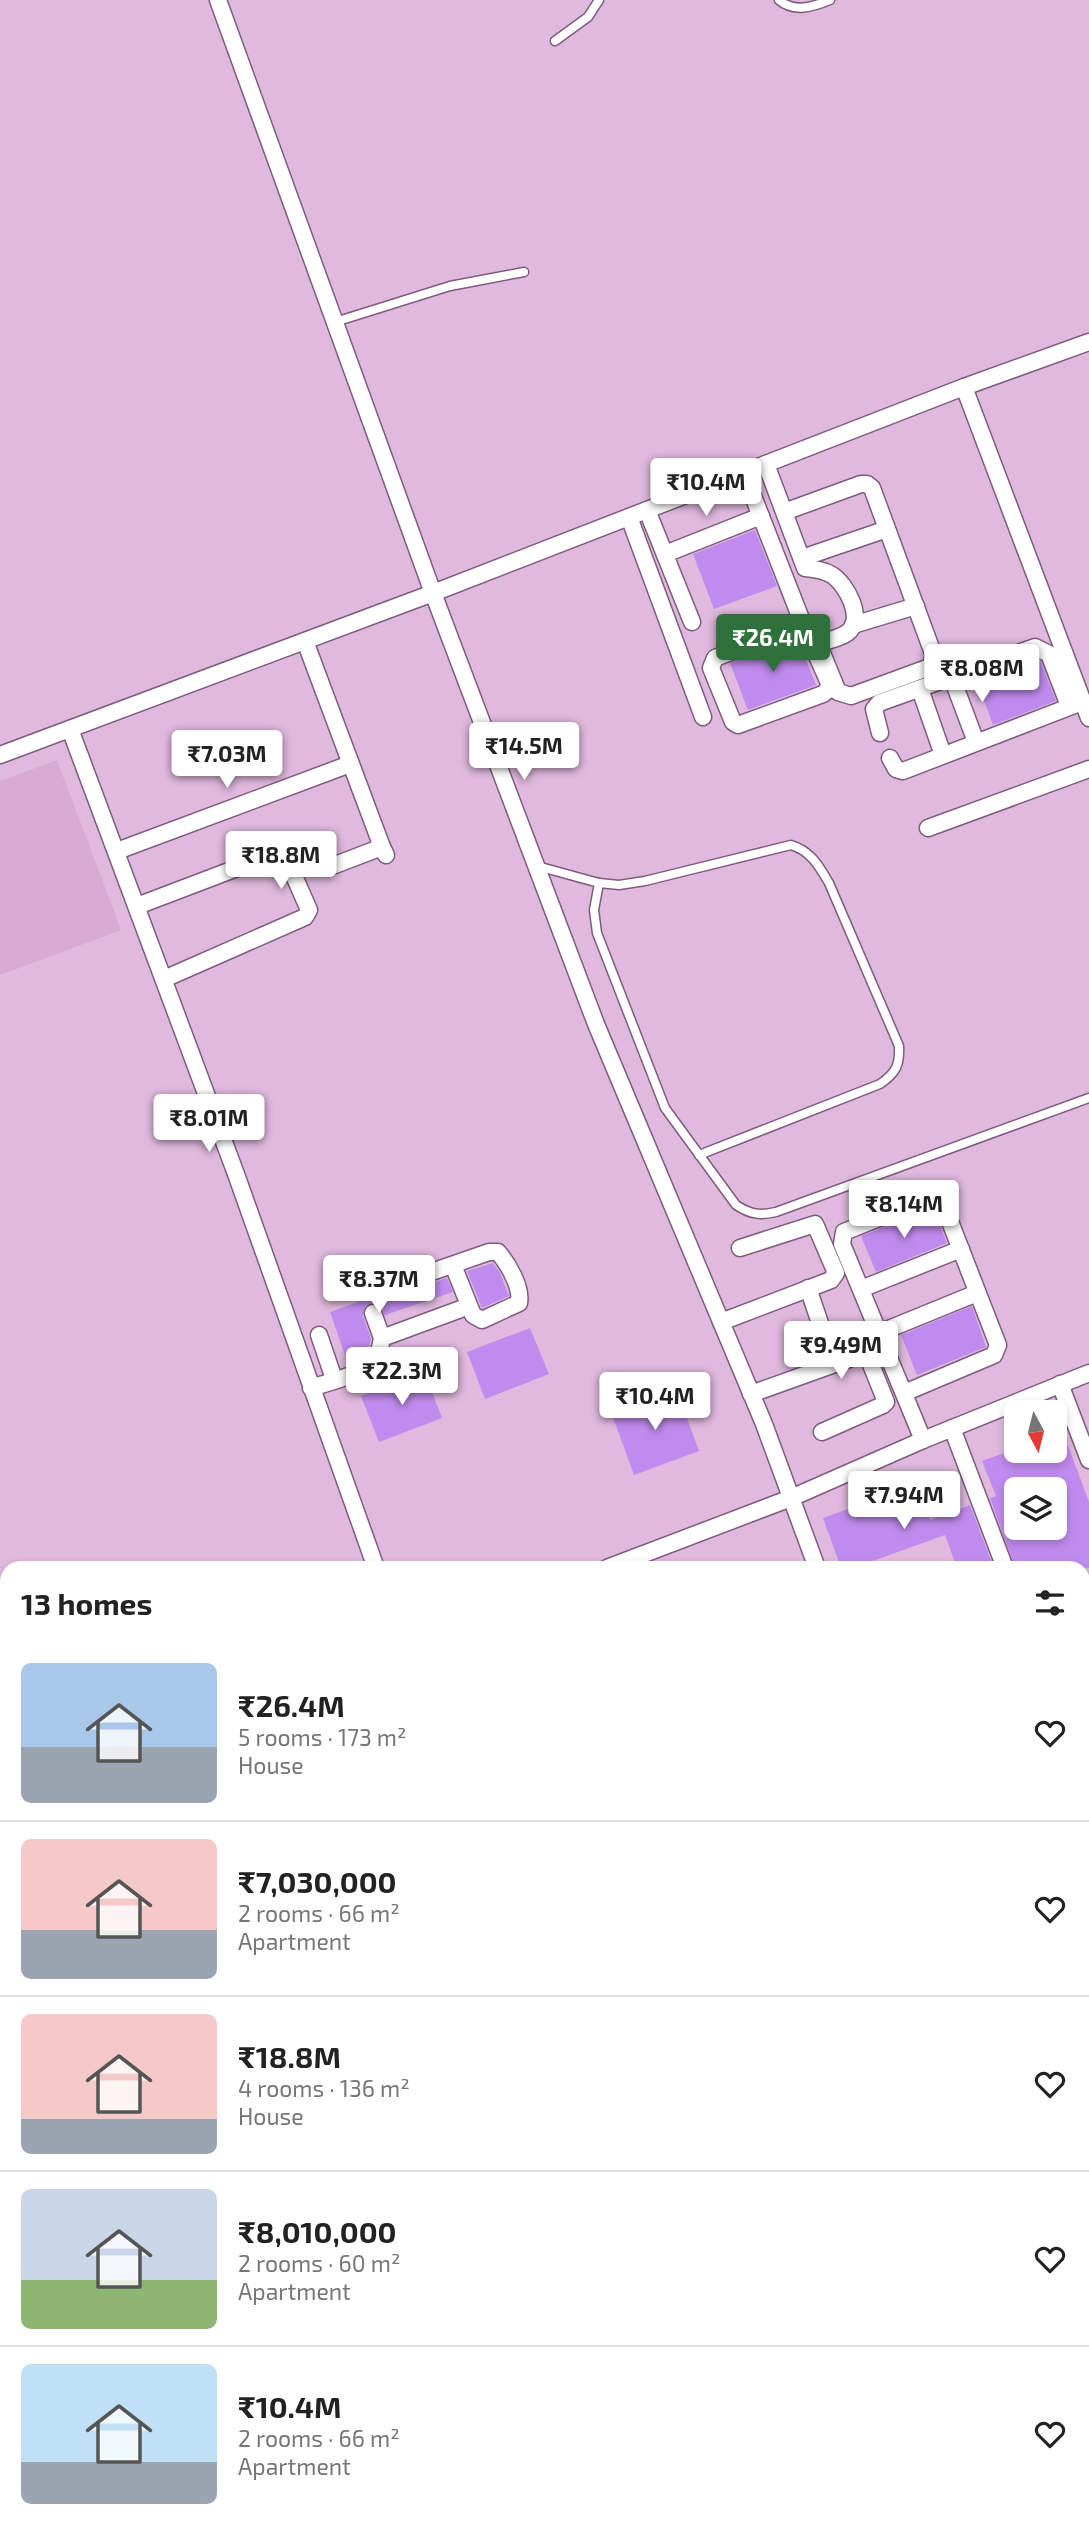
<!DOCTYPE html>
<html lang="en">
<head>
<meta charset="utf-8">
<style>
	:root { --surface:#fff; --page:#f6f6f6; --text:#222; --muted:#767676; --line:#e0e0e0; --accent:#2e713b }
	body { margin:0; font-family:"Exo 2",sans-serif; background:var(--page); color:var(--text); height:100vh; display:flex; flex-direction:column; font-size:26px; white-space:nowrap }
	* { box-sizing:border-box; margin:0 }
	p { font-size:23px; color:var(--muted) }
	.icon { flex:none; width:38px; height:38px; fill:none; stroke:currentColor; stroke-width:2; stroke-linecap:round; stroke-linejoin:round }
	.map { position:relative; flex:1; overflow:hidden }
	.details { position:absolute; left:0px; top:1561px; width:1090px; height:973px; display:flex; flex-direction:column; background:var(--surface); border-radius:21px 21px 0 0; box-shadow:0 4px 10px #0003 }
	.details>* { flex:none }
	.needle { width:46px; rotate:173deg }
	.buttons { position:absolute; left:1004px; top:1400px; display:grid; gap:14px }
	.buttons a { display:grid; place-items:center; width:63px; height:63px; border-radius:10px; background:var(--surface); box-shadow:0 4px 10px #0003; font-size:35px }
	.price { position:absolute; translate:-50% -60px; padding:0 16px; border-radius:7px; background:#fff; color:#222; font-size:23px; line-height:46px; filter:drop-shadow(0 2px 4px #0008) }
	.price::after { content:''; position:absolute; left:50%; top:42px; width:21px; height:16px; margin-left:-10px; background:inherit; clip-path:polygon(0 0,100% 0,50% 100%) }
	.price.current { background:var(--accent); color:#fff }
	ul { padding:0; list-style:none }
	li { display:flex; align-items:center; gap:21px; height:175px; padding:0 21px }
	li+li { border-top:2px solid var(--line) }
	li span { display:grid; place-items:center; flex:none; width:196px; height:140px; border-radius:10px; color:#555 }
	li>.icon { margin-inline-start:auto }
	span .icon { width:84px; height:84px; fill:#fffc; stroke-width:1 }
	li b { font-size:30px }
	h2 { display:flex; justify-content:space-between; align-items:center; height:84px; padding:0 21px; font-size:30px }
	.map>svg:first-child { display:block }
	.built { fill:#d7aad4 }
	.building { fill:#c08bee; fill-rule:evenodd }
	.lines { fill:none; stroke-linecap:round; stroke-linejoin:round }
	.lane-casing { stroke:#7f5c7e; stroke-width:11 }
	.street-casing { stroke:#7f5c7e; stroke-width:19 }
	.secondary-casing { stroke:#7f5c7e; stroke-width:26 }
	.lane { stroke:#fff; stroke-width:8 }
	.street { stroke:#fff; stroke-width:16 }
	.secondary { stroke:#dcf0de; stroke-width:23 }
</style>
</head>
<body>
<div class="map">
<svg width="1089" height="2534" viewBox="0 0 1089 2534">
	<rect width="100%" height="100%" fill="#e0b9de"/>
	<path class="built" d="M57,760l64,170 -121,45v-194z"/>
	<g class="building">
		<path d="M755,530l22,56 -63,23 -21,-55z"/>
		<path d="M797,637l19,48 -68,25 -18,-47z"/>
		<path d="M1034,658l7,4 15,39 -63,24 -17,-46z"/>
		<path d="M933,1208l14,35 -71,29 -15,-36z"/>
		<path d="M493,1263l7,10 9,23 -27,12 -15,-37z"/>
		<path d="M447,1278l6,14 -68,23 -6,-10 -5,-2 -9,3 -2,10 8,23 -2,8 -2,3 -21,8 -16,-46 36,-13 11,3z"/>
		<path d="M972,1306l14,41 -69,28 -16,-40z"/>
		<path d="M530,1328l19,46 -64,25 -18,-47z"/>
		<path d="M424,1371l18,47 -63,24 -18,-46z"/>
		<path d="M676,1388l23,63 -65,24 -23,-63z"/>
		<path d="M1057,1416l32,86v66h-74l-25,-70 6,-2 -14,-35 27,-10h46zM1017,1489h38v13l10,26h-48z"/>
		<path d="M917,1484l13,36 40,-15 24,63h-37l-12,-33 -92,33h-12l-18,-50z"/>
	</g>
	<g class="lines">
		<g class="lane-casing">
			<g id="lane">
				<path d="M779,0c15,13 34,7 51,0"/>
				<path d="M555,41l33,-24 11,-17"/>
				<path d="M335,322l115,-36 74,-14"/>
				<path d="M537,866l62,17 20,2 26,-4 146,-36c20,6 28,21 38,38l70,163c1,19 -3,27 -19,38l-181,71"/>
				<path d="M599,883l-5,27 3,23 68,175 71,97c14,9 23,11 40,7l313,-114"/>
			</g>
		</g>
		<g class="street-casing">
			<g id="street">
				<path d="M218,0l215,593 163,431 168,400 53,144"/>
				<path d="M964,387l125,331"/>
				<path d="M766,464c13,35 26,69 39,104 9,1 19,2 27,7 14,9 34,44 15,58 -7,5 -18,7 -26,10l-1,5 18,44 13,4 79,-29 4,-11 -62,-168 -5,-4h-6l-77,28"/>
				<path d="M744,473l59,151 26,59 -1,7 -5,4 -85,31 -5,-3 -22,-54 4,-10 88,-34"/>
				<path d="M647,510l45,112"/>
				<path d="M629,517l74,200"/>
				<path d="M665,554l96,-38"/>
				<path d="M802,558l85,-29"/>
				<path d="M853,625l63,-19"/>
				<path d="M305,641l77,206"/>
				<path d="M952,678l24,64"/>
				<path d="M920,689l23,66"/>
				<path d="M70,729l166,445 140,394"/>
				<path d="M880,733l-6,-24 5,-6 156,-56 14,7 20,52"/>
				<path d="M0,755l433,-162 531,-206 125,-45"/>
				<path d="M890,758l6,11 7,2 174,-67"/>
				<path d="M928,828l161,-59"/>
				<path d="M117,851l233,-87"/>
				<path d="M335,865l47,-18 4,8"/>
				<path d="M137,906l142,-54 5,1 25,57 -4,7 -141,62"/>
				<path d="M808,1288l26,76"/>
				<path d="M861,1289l100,-40"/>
				<path d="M374,1292l115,-40h9c10,12 24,35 21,51l-37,17 -9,-5 -20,-50"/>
				<path d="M373,1313l9,25"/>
				<path d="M721,1322l110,-42 5,-7 -21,-49 -75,24"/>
				<path d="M879,1333l98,-40"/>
				<path d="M319,1335l15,44"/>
				<path d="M1060,1384l29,76"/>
				<path d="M311,1388c20,-7 55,-13 66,-33 3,-5 4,-12 5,-17l87,-32"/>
				<path d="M904,1393l90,-38 4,-10 -56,-144 -5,-4h-6l-87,35 -2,12c27,65 54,130 81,196"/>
				<path d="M751,1394l106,-38 6,-2 5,3 18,45 -3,3 -61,27"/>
				<path d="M952,1428l53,140"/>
				<path d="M607,1568l184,-70 132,-58 166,-67"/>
				<path d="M1085,1621l4,10"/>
				<path d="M1083,1773l6,-2"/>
				<path d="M0,1800l7,-3"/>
				<path d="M1083,1812l6,-2"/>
				<path d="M1083,1922l6,16"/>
				<path d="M1083,2189l6,1"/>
				<path d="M0,2229l7,-3"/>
				<path d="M1083,2287l6,2"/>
				<path d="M1083,2381l6,2"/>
				<path d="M229,2527l4,7"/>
				<path d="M960,2534l2,-7"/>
				<path d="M1023,2534l3,-7"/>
			</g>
		</g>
		<g class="secondary-casing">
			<g id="secondary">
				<path d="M0,2064l7,18"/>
				<path d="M1083,2067l6,-3"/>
				<path d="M0,2167l7,19"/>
				<path d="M15,2534l15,-7"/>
			</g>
		</g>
		<use href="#lane" class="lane"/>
		<use href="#street" class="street"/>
		<use href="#secondary" class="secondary"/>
	</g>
</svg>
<div class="buttons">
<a><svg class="needle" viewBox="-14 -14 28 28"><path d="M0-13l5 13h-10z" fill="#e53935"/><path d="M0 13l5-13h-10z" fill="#767676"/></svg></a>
<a><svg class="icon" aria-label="layers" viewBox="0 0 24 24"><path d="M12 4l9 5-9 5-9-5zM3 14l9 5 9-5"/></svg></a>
</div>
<b class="price" style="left:706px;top:518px">₹10.4M</b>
<b class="price current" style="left:773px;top:674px">₹26.4M</b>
<b class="price" style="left:982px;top:704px">₹8.08M</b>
<b class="price" style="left:524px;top:782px">₹14.5M</b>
<b class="price" style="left:227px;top:790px">₹7.03M</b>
<b class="price" style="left:281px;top:891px">₹18.8M</b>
<b class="price" style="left:209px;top:1154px">₹8.01M</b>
<b class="price" style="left:904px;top:1240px">₹8.14M</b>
<b class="price" style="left:379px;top:1315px">₹8.37M</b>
<b class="price" style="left:841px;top:1381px">₹9.49M</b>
<b class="price" style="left:402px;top:1407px">₹22.3M</b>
<b class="price" style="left:655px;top:1432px">₹10.4M</b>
<b class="price" style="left:904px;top:1531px">₹7.94M</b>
<section class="details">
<h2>13 homes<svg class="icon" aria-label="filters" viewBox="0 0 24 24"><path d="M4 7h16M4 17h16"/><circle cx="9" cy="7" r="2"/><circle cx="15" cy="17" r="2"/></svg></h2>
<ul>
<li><span style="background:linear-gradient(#a9c7e8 60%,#9aa5b1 0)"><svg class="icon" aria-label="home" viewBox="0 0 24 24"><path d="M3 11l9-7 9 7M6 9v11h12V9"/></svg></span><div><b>₹26.4M</b><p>5 rooms · 173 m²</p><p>House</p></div><svg class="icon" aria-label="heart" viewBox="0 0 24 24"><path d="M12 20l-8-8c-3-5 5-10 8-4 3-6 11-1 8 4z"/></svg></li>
<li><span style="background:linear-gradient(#f6c9c9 65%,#9aa5b1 0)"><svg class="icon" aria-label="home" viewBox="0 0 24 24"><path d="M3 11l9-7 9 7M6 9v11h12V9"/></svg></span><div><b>₹7,030,000</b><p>2 rooms · 66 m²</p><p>Apartment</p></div><svg class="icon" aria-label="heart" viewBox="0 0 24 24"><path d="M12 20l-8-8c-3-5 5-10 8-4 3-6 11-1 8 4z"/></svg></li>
<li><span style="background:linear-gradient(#f6c9c9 75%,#9aa5b1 0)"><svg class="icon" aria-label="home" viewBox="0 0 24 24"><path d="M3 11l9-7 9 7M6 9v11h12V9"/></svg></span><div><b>₹18.8M</b><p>4 rooms · 136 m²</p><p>House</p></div><svg class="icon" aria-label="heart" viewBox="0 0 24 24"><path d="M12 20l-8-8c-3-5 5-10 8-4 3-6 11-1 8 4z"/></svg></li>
<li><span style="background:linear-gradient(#c9d6e8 65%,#8fb573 0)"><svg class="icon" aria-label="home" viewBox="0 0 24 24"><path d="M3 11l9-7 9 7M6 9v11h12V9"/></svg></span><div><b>₹8,010,000</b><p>2 rooms · 60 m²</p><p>Apartment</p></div><svg class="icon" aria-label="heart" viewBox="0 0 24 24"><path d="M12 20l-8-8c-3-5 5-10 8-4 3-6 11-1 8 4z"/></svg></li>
<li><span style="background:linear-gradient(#bfe0f5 70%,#9aa5b1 0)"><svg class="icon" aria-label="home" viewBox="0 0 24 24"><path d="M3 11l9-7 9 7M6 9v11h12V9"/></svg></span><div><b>₹10.4M</b><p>2 rooms · 66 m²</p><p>Apartment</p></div><svg class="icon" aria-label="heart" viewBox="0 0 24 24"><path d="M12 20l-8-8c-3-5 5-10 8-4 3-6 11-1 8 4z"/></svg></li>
</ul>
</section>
</div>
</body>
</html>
